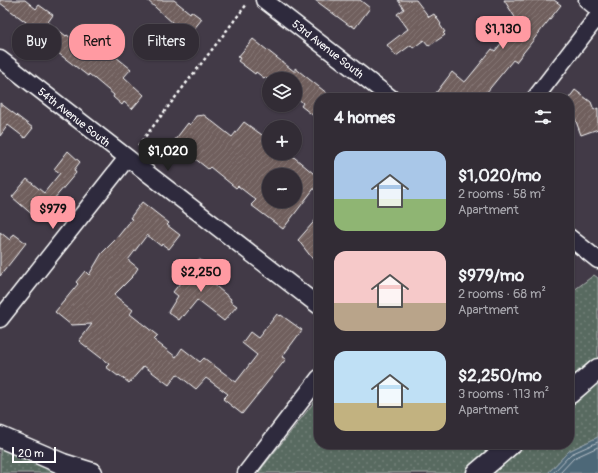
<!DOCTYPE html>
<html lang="en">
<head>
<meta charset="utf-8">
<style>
	:root { --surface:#322c35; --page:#3a343d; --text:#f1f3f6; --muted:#a8a7ad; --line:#4d4850; --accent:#ff9aa2 }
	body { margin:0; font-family:Pangolin,sans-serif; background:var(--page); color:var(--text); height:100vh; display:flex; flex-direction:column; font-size:15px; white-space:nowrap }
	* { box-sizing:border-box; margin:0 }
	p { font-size:13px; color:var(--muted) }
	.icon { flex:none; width:22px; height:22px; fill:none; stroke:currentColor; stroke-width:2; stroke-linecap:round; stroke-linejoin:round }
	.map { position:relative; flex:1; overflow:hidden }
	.drawer { position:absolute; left:314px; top:93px; width:260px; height:356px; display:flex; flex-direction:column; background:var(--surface); border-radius:16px; box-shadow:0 1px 3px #0004,0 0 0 1px var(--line) }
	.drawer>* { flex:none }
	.banner { position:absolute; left:12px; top:24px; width:242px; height:36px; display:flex; gap:8px }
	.tools { position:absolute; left:262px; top:72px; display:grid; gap:8px }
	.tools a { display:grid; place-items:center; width:40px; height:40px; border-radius:50%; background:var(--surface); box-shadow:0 1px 3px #0004,0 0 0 1px var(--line); font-size:20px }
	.scale { position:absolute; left:12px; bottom:10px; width:44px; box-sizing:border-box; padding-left:4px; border:2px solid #fff; border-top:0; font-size:11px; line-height:14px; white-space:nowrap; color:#fff; -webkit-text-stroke:3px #2f2a3d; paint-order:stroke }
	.price { position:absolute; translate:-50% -34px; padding:0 9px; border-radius:8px; background:var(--accent); color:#111; font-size:13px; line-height:26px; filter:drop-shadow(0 1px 2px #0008) }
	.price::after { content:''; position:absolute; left:50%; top:24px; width:12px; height:9px; margin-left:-6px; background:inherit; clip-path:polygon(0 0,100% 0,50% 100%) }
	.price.on { background:#222; color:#fff }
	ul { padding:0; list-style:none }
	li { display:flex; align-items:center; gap:12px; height:100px; padding:0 20px }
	li span { display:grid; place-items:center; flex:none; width:112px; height:80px; border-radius:12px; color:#555 }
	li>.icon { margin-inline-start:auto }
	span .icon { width:48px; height:48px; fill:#fffc; stroke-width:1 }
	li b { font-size:17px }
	h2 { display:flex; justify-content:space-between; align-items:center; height:48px; padding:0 20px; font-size:17px }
	.tag { padding:0 14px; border-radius:16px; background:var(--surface); box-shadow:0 1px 3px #0004,0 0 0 1px var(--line); font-size:14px; line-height:36px }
	.tag.on { background:var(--accent); color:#111 }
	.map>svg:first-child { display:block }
	.grass { fill:url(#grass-dots); stroke:#acb4b0 }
	.water { fill:#4e6778; stroke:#95a4ae }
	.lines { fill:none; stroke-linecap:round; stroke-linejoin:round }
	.shore { stroke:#b8c2c9; stroke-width:1 }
	.building { fill:url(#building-hatch); stroke:#fff; fill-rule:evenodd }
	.minor-casing { stroke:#fff; stroke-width:19 }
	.major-casing { stroke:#fff; stroke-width:23 }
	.path { stroke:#fff; stroke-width:2.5; stroke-dasharray:3 3; stroke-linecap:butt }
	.minor { stroke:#2f2a3d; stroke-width:16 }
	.major { stroke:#2f2a3d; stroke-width:20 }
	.labels { text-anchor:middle; stroke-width:3; stroke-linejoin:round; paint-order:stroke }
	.street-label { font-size:11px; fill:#fff; stroke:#2f2a3d }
</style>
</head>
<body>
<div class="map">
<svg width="598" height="473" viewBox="0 0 598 473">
	<defs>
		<pattern id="grass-dots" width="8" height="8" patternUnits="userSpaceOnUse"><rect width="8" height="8" fill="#596a61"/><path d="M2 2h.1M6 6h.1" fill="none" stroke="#728079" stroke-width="1.8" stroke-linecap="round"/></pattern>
		<pattern id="building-hatch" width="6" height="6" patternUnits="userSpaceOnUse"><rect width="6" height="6" fill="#705e5d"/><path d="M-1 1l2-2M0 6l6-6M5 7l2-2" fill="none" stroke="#857675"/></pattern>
	</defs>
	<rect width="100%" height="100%" fill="#423a47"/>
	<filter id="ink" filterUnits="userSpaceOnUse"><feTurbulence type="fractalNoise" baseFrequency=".025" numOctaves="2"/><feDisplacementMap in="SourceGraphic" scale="8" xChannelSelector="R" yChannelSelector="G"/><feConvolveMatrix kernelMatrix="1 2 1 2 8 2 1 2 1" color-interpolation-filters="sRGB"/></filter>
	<g filter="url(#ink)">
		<g class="grass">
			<path d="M594,275l4,3v159l-29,14 -21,22h-290l61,-77v48h250v-150z"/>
			<path d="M0,445l67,28h-67z"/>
		</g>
		<path class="water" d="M598,437v36h-50l21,-22z"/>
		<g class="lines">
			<g class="shore">
				<path d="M553,473l18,-19 27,-12"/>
				<path d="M560,473l14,-15 24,-11"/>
			</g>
		</g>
		<g class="building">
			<path d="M0,0h25l11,9 3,-4 14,10 -5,7 18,14 1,-1 4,3 4,-5 22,17 4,-5 30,24 -7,8 20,18 -12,14 -8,-7 -2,3 -9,-8 1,-2 -25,-21 -1,2 -43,-33 -4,4 -21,-17 6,-8 -26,-19z"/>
			<path d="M147,0h27l16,13 1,-2 11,8 -17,21 -15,-12 3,-5z"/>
			<path d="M315,0h45l10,8 -15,20 -4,-3 -1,1z"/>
			<path d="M398,0h18l13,17 5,-3 7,10 -1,1 5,7 -2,1 2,2 -16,11 -5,-6 -11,8 -2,-3 -15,11 -9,-11 21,-16 -11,-15 7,-5z"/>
			<path d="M504,0h50l7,5 -45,57 -3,-2 -31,38h-50l20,-26 12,10 2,-1 26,-32 3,2 23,-29z"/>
			<path d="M253,39l42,33v-4l38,30h-14v22l-18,-14 2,-3 -8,-7v-17h-28l-2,-2 -1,1 -8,-6 -1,2 -17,-13 2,-3 -2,-1z"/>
			<path d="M575,90l16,12 3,8 4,-2v21l-17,6 -12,-33v-4z"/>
			<path d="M0,103l33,25 -8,10 -17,-13 -8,11z"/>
			<path d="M204,115l28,22 12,-15 25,18v13h20l30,25v4l-36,47 -32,-24 5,-5 -18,-14 -2,2 -26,-21 -2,2 -19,-15 -2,3 -16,-12 17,-22 2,2 6,-9zM269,175h26v26h-26z"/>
			<path d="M68,151l12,11 -6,8 2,3 -34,40 -2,-1 -5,5 -23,-20 15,-18 17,14 16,-20 -6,-4z"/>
			<path d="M142,202l27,21 -2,2 13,10 -11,14 -7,-5 -1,2 -14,-11 -19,25 10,8 -5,8 -19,19 19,15 -3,4 28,22 -4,4 22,17 6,-9 18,14 4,-4 32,24 21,-27 -15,-12 8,-11 8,6 19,-24 3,2 1,-1 21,15 -20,27 4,2 -44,55 -19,-15 5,-5 -22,-16 -10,11 -19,-15 -8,11 -25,-19 -15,17 -10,-8 -1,1 -12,-9 3,-3 -30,-23 13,-17 -21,1 -16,-13 23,-28 -2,-2 9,-11 4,4 13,-22 14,-14 16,-20 -2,-1z"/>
			<path d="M319,216v51l-21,-27z"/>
			<path d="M0,232l10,8 4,-6 12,9 -26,33z"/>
			<path d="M199,259l19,14 -7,9 20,17 -1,2 7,5 -13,15 -27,-21 -13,16 -1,-1 -4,5 -11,-8 10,-16 -5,-4z"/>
		</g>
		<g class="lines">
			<g class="minor-casing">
				<g id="minor">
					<path d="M264,0l127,98"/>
					<path d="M587,0l11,9"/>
					<path d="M0,59l319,247"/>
					<path d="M535,98l63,-82"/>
					<path d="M569,237l29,23"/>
					<path d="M0,319l127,-161"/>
					<path d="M246,473l73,-95"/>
				</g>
			</g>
			<g class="major-casing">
				<g id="major">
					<path d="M569,394l29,-25"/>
					<path d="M0,437l63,27 29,9"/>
					<path d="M477,473l34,-29"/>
				</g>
			</g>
			<path class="path" d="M138,146l109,-142"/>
			<use href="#minor" class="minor"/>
			<use href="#major" class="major"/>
		</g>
	</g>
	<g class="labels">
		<g class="street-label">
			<text transform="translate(328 49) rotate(38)" y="4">53rd Avenue South</text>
			<text transform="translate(74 117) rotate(38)" y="4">54th Avenue South</text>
		</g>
	</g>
</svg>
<div class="tools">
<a><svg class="icon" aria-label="layers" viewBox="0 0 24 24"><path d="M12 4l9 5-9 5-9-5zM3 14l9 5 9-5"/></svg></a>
<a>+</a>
<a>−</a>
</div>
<div class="scale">20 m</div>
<b class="price" style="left:503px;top:50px">$1,130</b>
<b class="price on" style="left:168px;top:172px">$1,020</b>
<b class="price" style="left:53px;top:230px">$979</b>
<b class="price" style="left:201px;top:293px">$2,250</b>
<div class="banner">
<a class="tag">Buy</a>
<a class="tag on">Rent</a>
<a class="tag">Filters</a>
</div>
<section class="drawer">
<h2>4 homes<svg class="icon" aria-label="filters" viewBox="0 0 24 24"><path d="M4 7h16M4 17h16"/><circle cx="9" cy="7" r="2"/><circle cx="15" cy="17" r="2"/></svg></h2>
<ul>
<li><span style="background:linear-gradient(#a9c7e8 60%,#8fb573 0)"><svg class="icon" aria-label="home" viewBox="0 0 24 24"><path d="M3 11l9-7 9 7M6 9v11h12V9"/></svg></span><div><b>$1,020/mo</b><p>2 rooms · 58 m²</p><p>Apartment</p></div></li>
<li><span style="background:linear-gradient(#f6c9c9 65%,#b9a48a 0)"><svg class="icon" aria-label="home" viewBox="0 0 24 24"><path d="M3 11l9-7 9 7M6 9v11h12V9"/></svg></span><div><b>$979/mo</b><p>2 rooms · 68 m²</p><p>Apartment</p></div></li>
<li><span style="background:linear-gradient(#bfe0f5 65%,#c2b280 0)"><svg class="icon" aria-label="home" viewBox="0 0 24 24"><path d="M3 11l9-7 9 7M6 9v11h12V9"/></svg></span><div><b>$2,250/mo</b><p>3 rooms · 113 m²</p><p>Apartment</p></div></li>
</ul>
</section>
</div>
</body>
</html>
